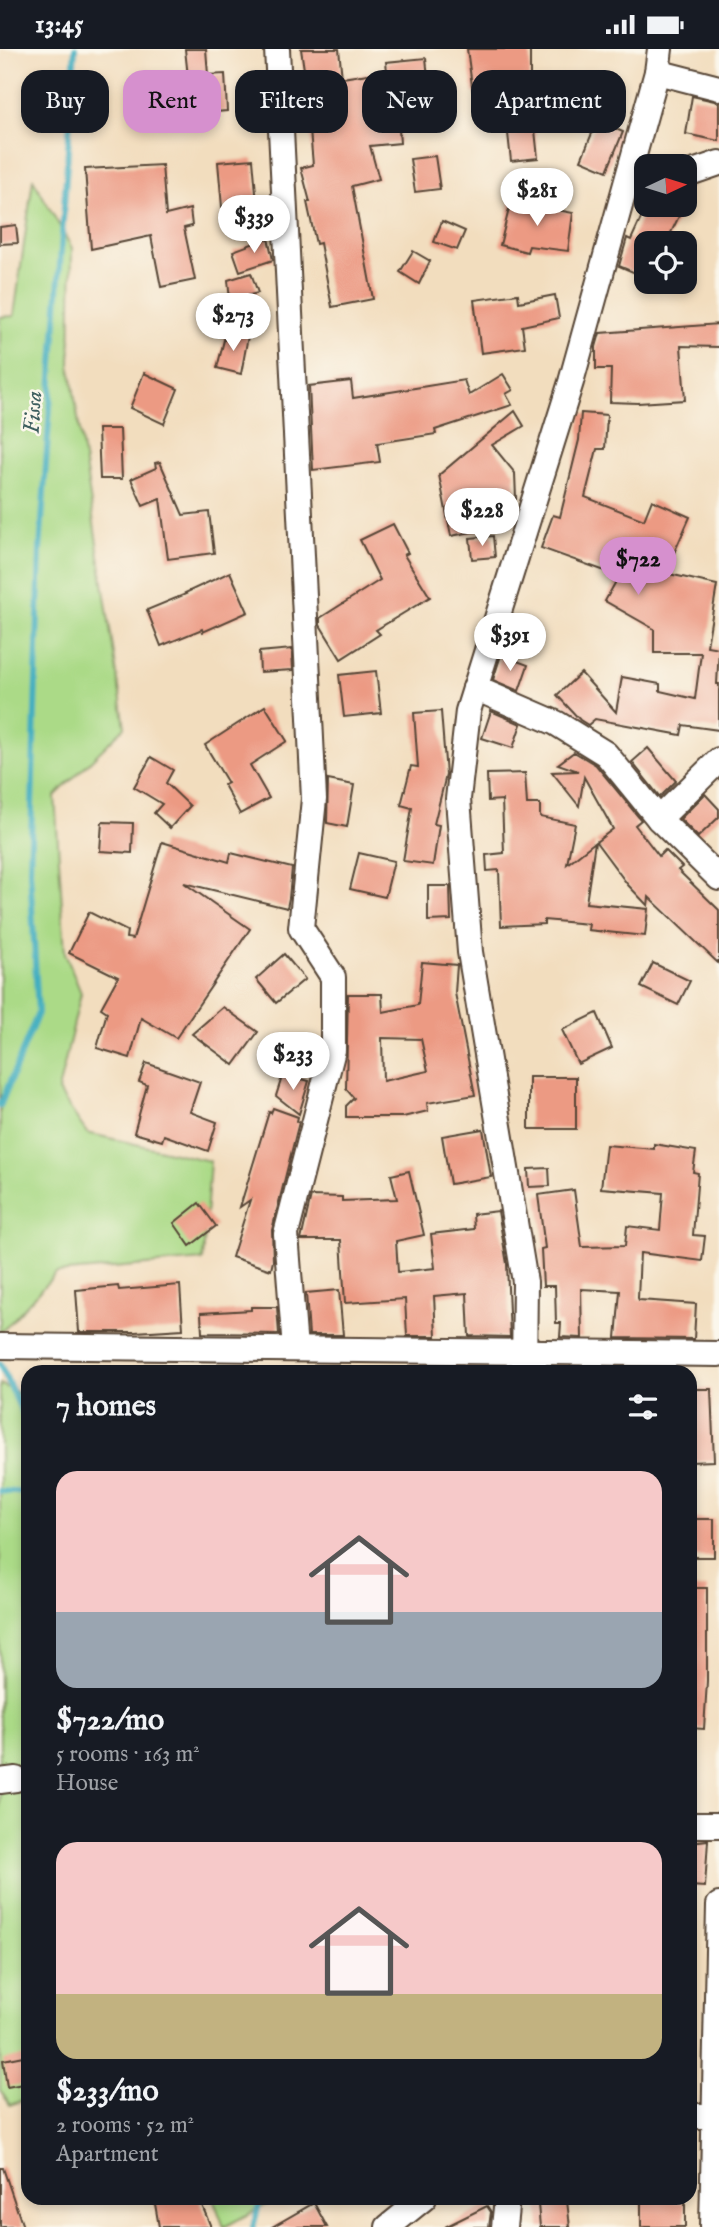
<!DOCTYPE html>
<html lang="en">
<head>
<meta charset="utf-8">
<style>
	:root { --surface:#171b24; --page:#242831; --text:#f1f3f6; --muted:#9ea1a6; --accent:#d690ce }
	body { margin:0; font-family:"IM FELL English",serif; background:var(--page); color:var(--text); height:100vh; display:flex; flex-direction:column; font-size:26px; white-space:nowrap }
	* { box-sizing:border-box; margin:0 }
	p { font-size:23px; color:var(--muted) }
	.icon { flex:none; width:38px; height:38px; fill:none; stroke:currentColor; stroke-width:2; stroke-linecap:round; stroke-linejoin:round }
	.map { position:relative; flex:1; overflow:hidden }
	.drawer { position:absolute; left:21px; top:1316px; width:676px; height:840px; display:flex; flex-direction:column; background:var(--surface); border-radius:21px; box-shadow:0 4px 10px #0003 }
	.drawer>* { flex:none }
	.banner { position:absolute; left:21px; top:21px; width:677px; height:63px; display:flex; gap:14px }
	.needle { width:46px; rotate:86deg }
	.tools { position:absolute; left:634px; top:105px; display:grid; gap:14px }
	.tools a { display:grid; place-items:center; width:63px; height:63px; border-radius:14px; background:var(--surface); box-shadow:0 4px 10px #0003; font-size:35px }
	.price { position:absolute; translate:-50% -60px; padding:0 16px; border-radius:24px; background:#fff; color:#222; font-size:23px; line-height:46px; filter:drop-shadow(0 2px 4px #0008) }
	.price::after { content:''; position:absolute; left:50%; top:42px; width:21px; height:16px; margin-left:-10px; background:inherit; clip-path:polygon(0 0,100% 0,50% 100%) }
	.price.selected { background:var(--accent); color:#111 }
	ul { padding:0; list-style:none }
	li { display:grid; align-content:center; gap:14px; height:371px; padding:0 35px }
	li span { display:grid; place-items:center; height:217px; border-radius:21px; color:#555 }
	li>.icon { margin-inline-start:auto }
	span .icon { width:126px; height:126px; fill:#fffc; stroke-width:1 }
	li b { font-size:30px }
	h2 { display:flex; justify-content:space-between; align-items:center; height:84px; padding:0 35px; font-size:30px }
	.chip { padding:0 24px; border-radius:21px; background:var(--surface); box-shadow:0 4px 10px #0003; font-size:24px; line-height:63px }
	.chip.selected { background:var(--accent); color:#111 }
	.status { display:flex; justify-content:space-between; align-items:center; height:49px; padding:0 35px; background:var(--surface); direction:ltr }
	.status svg { height:19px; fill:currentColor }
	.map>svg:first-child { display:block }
	.green { fill:#abda87; stroke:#738252; stroke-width:2 }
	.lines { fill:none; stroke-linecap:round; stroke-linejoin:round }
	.stream { stroke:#42aec0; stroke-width:6 }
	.building { fill:#ec9a83; fill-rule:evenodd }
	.minor-casing { stroke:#564536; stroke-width:28 }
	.minor { stroke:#fff; stroke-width:24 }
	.labels { text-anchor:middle; stroke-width:5; stroke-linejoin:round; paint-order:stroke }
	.water-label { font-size:23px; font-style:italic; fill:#3e5f5f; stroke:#fbf7ec }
</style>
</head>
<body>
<div class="status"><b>13:45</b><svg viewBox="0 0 49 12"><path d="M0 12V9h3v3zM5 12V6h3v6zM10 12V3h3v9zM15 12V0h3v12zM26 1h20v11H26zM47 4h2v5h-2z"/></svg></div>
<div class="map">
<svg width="719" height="2178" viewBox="0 0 719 2178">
	<rect width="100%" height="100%" fill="#fbf7ec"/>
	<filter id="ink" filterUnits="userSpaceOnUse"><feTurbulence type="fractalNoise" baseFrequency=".0143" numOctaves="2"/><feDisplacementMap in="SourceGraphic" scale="14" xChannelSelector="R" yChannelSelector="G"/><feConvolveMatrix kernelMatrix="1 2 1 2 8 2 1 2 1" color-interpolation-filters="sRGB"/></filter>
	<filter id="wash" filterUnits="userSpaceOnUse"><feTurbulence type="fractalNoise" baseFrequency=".00686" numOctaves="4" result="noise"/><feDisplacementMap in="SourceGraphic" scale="28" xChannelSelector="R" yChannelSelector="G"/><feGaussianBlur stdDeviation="1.57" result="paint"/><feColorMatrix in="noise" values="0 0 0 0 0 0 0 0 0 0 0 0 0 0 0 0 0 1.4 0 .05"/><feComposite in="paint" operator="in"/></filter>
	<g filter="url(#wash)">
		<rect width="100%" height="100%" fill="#f2ddbe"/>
		<g class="green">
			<path d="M33,130l39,69 -2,118 55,361 -70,69 10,157 16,40 -23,98 29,42 123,28 -7,99 -147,13 -56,61v-1017l14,-1z"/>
			<path d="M0,1335l28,13v701l-18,7 -10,-15z"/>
			<path d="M213,2149h66l-55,29z"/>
		</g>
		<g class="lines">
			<g class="stream">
				<path d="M0,1057l38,-93 -8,-142 10,-321 35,-501"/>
				<path d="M0,1315l28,61"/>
				<path d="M0,1442l28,2"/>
				<path d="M253,2178l8,-29"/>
			</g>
		</g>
		<g id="blocks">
			<g class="building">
				<path d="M185,0h21l2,26 17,-1 2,37 -35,3z"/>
				<path d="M301,0h38l3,29 45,-7 -1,-9 40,-4 4,41 -33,3 3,41 -30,3 9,33 -27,7 21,113 -41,8 -12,-64 -4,1 -9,-42h3l-9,-34 12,-3 -7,-82z"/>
				<path d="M467,0h63v36h-39l1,7 -19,1z"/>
				<path d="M692,47l27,6v39l-33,-7z"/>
				<path d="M534,72l4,37 -27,3 -4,-37z"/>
				<path d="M597,72l26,11 -16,39 -26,-11z"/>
				<path d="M435,107l5,33 -25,3 -5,-33z"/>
				<path d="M253,110l4,45 -35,3 -4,-45z"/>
				<path d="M162,116l4,50 24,-6 2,17 -8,2 11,52 -34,7 -10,-51 -60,13 -6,-80z"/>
				<path d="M511,152l62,12 -5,38 -39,-5 -2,6 -27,-7z"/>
				<path d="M647,156h24l11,5 -16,33h-20v18l-6,14 -21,-9 8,-28 4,2z"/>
				<path d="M442,172l23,10 -8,19 -23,-8z"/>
				<path d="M16,176l2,18 -18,1v-17z"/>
				<path d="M268,189l5,22 -33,11 -7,-20z"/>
				<path d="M413,202l17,10 -11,23 -19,-12z"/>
				<path d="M251,224l7,20 -28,7 -2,-20z"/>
				<path d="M518,245l1,8 36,-7 4,23 -37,8 3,21 -44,6 -7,-53z"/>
				<path d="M719,275v23l-38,-1 4,54 -47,3 -28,-1 1,-33h-15v-22l4,-14z"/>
				<path d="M226,283l22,4 -7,38 -24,-6z"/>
				<path d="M144,324l34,16 -14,35 -34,-16z"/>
				<path d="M503,325l10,16 -7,4 6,11 -77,25 1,4 -59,9 3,19 -67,8 -4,-84 42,-5 2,17 111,-18 5,15z"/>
				<path d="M515,362l9,15 -32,19 23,28 1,26 -45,2 6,30 -26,5 -12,-61z"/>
				<path d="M581,364l26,2 -2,34h-8l-12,48 59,23 8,-20 38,17 -25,56 52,12 -10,61 12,2 -2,36h2v46l-36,-5 -2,10 -86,-16 -7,6 -8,-5 -23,-25 24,-22 35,39 6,-35 38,7v7l35,8 6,-46h-47v-24l-49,-28 14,-25 -78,-28 12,-33 7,2 19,-77z"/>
				<path d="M98,380h22l2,50h-22z"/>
				<path d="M160,413l23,53 26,-3 5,41 -46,6 -8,-60 -17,7 -12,-27 25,-11 -1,-5z"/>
				<path d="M393,475l15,29 -4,2 26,42 -54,33 4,4 -39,25 -21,-34v-7l60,-38 -20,-40z"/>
				<path d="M493,487l2,21 -23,2 -2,-21z"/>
				<path d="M230,523l18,40 -45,20 -1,-3 -41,17 -14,-36 39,-16 -1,-1z"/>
				<path d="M292,600l1,21 -33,2 -1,-20z"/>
				<path d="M501,606l27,10 -9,26 -26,-11z"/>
				<path d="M376,622l5,42 -37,4 -5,-42z"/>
				<path d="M265,657l22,35 -37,24 19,33 -29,16 -16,-29 4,-2 -23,-38z"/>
				<path d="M441,662l5,64 -12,49 5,1 -6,40 -30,-4 9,-53 -11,-3 10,-39 7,1 -4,-54z"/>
				<path d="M491,662l30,13 -8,24 -31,-10z"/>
				<path d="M648,699l28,33 -16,16 -28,-35z"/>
				<path d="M574,703l22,13 45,55 -6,5 24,31 6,-6 17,17 -4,3 41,40v54l-70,-67 -1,9 -20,-21 -32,-43 17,-13 -29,-52 -5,29 -27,-34 26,-1 -20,-7z"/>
				<path d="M151,708l22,13 -7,13 24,23 -20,22 -16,-15 8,-9 -28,-17z"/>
				<path d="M525,724l2,31h13v13l35,7 -8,40 28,-22 -9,61 62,6 -3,27 -57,-6 1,-6 -45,-4v4l-43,2 -2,-56 -12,1 -1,-16 18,-2 -2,-53 -14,1 -1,-27z"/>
				<path d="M328,731l26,5 -7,42 -20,-4z"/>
				<path d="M705,745l14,15v8l-21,20 -18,-18z"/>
				<path d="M102,773l31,1 -1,30 -32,-2z"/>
				<path d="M162,793l67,20 2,-9 61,15 -3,30 -2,10 -103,-25 66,46 -74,109 -35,-20 -11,40 -33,-10 10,-36 -6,-4 17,-31 -49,-24 20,-41 38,19 -1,7 7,1z"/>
				<path d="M359,804l35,8 -9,36 -35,-8z"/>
				<path d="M428,837h22l1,34 -23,1z"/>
				<path d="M284,905l21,25 -29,24 -20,-24z"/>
				<path d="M422,913l35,3 -2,28 20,102 -48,8 1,8 -25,6h-57v-11l8,-8 -8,-9 2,-95h34l1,18 35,-7zM382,989l39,1 7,32 -45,10z"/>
				<path d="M653,914l37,18 -12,24 -37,-18z"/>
				<path d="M223,958l35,25 -24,33 -42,-31z"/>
				<path d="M597,964l15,35 -34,16 -16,-34z"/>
				<path d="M146,1014l54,19 -10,30 27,10 -9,29 -44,-16 -2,6 -28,-8 13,-48 -8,-3z"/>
				<path d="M283,1025l26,7 -10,33 -23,-18z"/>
				<rect x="529" y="1028" width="47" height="52"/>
				<path d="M273,1059l25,9 -1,4 2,1 -27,108 1,31 -2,9 -39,-13 18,-57 -10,7 29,-95 2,1z"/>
				<path d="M483,1080l8,48 -41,7 -8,-48z"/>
				<path d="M654,1095l42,7 -3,21 5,1 -5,62 12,1 -3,25 -62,-8 -2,45 1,2 57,4 -2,35 -78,-1 4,-47 -39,-2 1,49 -22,-1 1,-14h-5l-1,-37h-12l-2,-37 4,-1 -7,-53 36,-5 8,57 43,-1 2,-20 33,4 3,-37 -62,-5 5,-43 48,4z"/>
				<path d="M549,1119l1,18 -21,1 -1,-18z"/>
				<path d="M409,1122l15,64 -28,6 2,31 37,-4 -4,-34 43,-5 -1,-15 25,-3 9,53 3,73 -41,-1 -2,-43 -33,3 2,40h-29l-2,-37 -60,4 -4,-63h-40l10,-44 31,1v4l55,-2 -6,-24z"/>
				<path d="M199,1154l17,23 -26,20 -16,-23z"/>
				<path d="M180,1236l3,44 -48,3h-56l-3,-42 42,-4 1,4z"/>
				<path d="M339,1241l4,45h-34l-3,-42z"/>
				<path d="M251,1258h26l2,27 -77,-1 -1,-20 50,-3z"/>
				<path d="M690,1340h21l3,72 -24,1z"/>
				<rect x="690" y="1470" width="24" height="38"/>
				<path d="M690,1539h17v93l-3,48 -14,-1z"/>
				<path d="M708,1791l-3,47 -15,-1v-44z"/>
				<path d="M28,2006v28l-21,4 -4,-27z"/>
				<path d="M0,2119h3l20,59h-23z"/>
				<path d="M154,2149h45l12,29h-52z"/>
				<path d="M567,2152l3,26h-30l-2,-23z"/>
				<rect x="641" y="2153" width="44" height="25"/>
				<path d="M314,2154l13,24h-55z"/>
				<path d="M487,2157l4,6 -2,15h-44z"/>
			</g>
		</g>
	</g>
	<g filter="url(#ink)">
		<use href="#blocks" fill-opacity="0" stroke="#564536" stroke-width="2"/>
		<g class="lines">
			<g class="minor-casing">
				<g id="minor">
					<path d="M277,0l37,750 -13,129 32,49v73l-47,184 9,115"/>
					<path d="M657,23l62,16"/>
					<path d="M684,126l35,-12"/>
					<path d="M475,639l81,35 50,31 53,65 60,59"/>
					<path d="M659,770l60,-59"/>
					<path d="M0,1297l719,8"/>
					<path d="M524,1323l1,-90 -55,-330 -12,-153 10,-88 103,-329 86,-310 3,-23"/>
					<path d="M0,1732l16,-2"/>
					<path d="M690,1776h29"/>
					<path d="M690,2067h29"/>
					<path d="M388,2178l36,-29"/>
					<path d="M504,2178l3,-29"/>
					<path d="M712,2178l7,-322"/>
				</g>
			</g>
			<use href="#minor" class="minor"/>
		</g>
	</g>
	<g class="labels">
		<g class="water-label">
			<text transform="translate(32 363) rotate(-86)" y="8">Fissa</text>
		</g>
	</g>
</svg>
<div class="tools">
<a><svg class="needle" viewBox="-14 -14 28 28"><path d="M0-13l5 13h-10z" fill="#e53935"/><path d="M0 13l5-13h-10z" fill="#9ea1a6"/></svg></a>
<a><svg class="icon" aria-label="locate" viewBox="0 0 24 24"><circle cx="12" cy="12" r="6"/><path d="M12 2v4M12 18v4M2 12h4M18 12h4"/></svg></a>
</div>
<b class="price" style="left:537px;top:179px">$281</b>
<b class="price" style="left:254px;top:206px">$339</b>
<b class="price" style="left:233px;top:304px">$273</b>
<b class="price" style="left:482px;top:499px">$228</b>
<b class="price selected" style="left:638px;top:548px">$722</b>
<b class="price" style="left:510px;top:624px">$391</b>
<b class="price" style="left:293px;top:1043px">$233</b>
<div class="banner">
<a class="chip">Buy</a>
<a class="chip selected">Rent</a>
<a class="chip">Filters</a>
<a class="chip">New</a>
<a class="chip">Apartment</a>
</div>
<section class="drawer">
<h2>7 homes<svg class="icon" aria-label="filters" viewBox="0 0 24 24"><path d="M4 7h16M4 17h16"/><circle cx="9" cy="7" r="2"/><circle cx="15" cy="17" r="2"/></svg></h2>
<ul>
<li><span style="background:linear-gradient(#f6c9c9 65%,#9aa5b1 0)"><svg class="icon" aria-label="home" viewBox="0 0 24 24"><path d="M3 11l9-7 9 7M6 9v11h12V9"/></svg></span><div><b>$722/mo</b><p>5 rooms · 163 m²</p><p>House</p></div></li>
<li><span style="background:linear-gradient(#f6c9c9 70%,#c2b280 0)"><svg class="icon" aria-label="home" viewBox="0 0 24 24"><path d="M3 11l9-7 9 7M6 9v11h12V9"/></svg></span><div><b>$233/mo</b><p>2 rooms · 52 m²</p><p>Apartment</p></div></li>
</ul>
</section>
</div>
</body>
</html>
